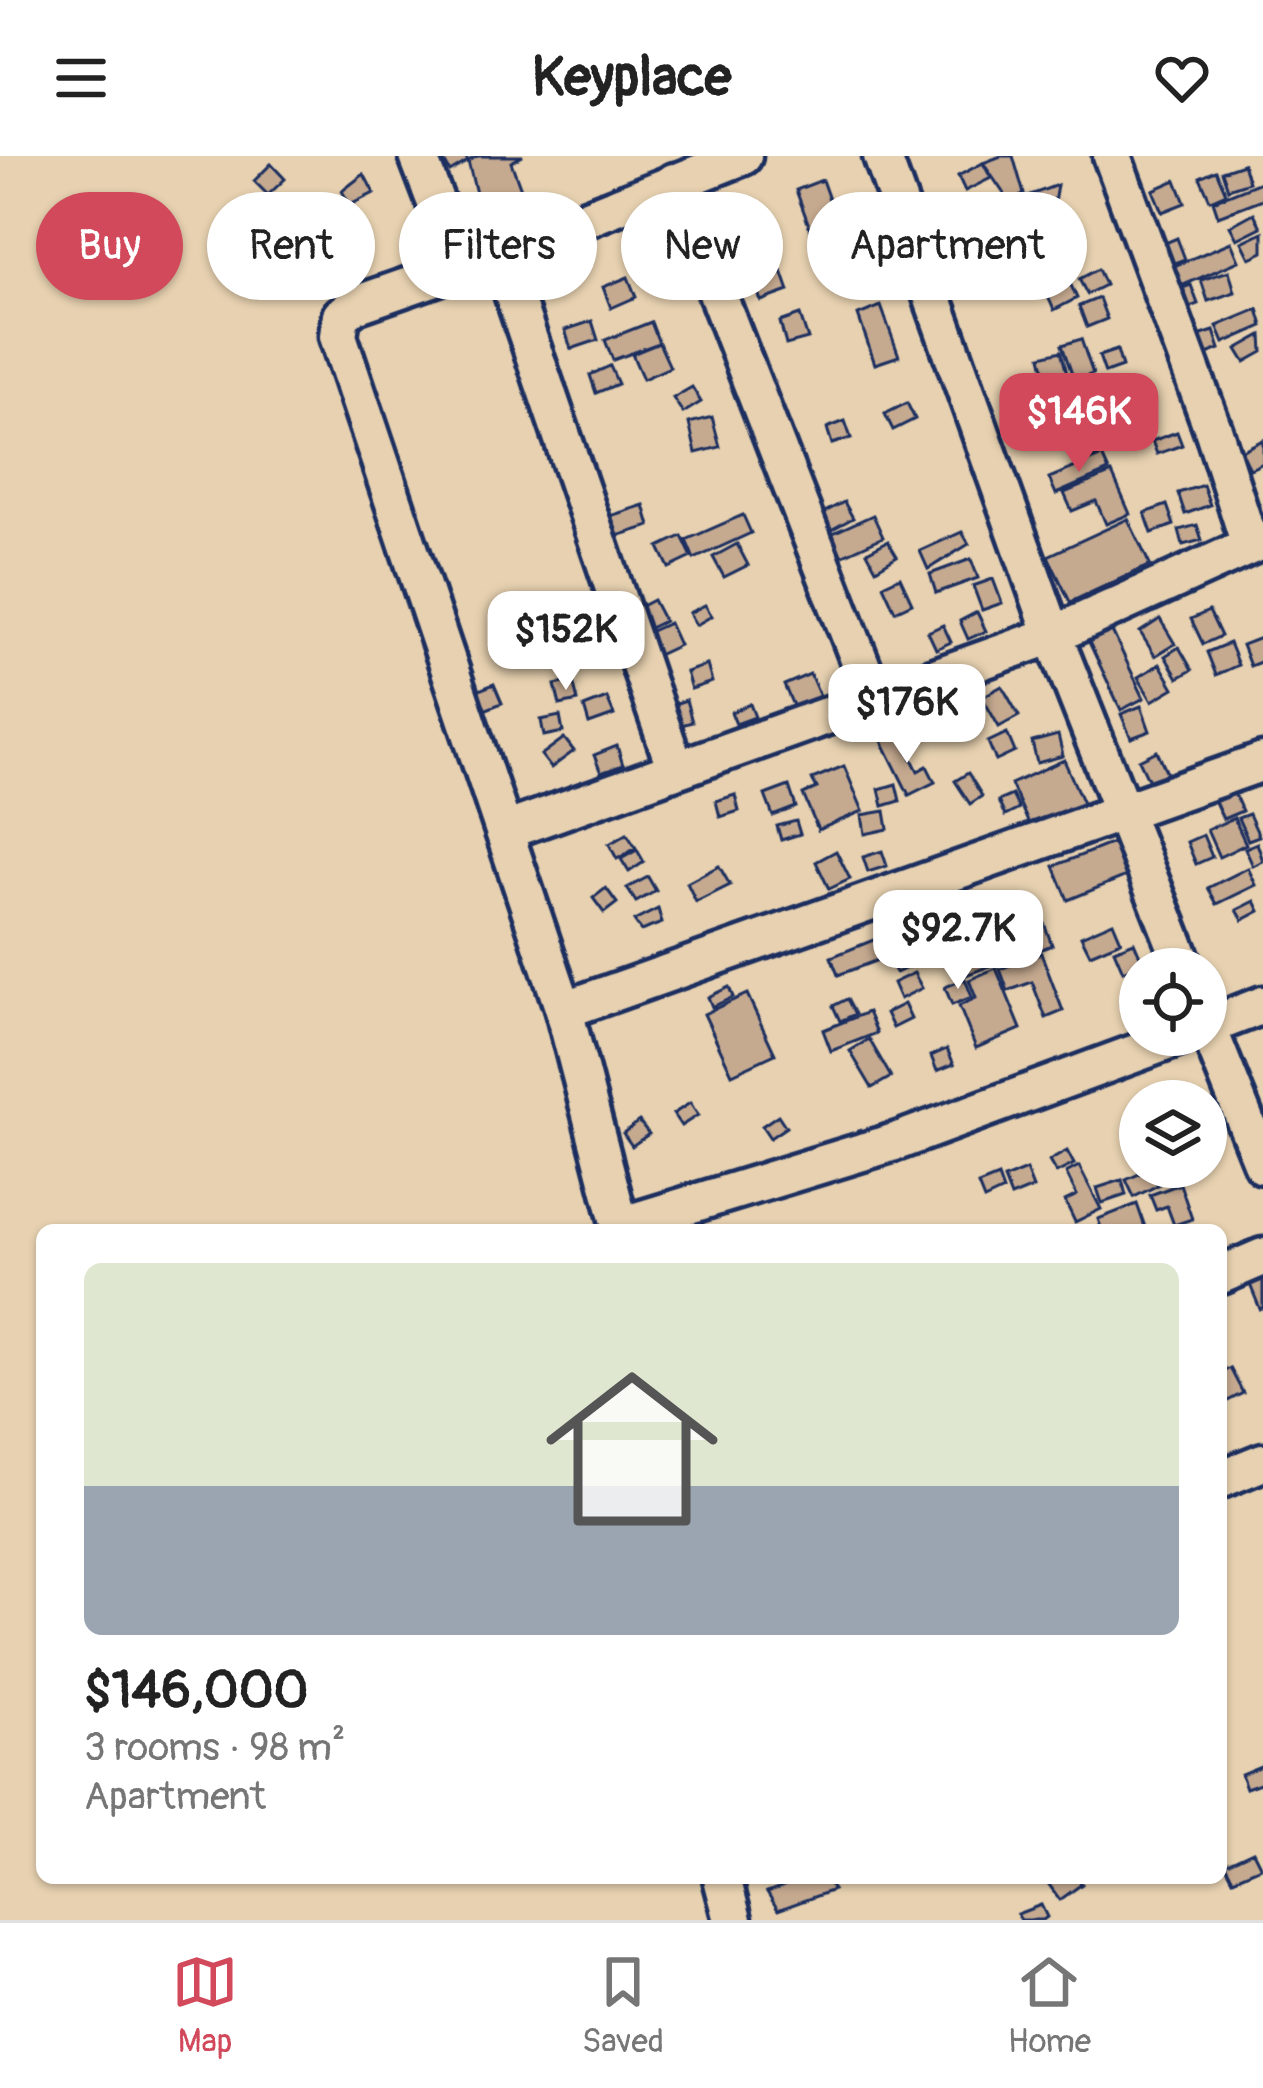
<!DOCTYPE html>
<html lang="en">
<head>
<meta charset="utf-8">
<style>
	:root { --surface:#fff; --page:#f6f6f6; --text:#222; --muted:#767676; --line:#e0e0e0; --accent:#d1495b }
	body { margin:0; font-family:Pangolin,sans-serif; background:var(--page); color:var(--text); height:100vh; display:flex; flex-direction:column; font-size:45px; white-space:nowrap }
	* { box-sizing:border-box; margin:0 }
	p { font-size:39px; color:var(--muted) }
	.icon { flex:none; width:66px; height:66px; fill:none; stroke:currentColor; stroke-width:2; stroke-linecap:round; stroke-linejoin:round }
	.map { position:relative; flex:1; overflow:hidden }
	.drawer { position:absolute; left:36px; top:1068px; width:1191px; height:660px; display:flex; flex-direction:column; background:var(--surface); border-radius:18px; box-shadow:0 3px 9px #0004 }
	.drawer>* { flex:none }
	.hud { position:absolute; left:36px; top:36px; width:1191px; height:108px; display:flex; gap:24px }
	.tools { position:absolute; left:1119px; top:792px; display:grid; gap:24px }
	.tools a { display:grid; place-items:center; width:108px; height:108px; border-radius:50%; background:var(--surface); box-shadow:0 3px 9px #0004; font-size:60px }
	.price { position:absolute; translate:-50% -102px; padding:0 27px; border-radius:24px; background:#fff; color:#222; font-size:39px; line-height:78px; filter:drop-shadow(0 3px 6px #0008) }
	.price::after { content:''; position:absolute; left:50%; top:72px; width:36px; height:27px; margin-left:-18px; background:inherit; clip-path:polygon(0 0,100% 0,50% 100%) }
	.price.selected { background:var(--accent); color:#fff }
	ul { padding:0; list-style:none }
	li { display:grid; align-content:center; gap:24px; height:636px; padding:0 48px }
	li span { display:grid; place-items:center; height:372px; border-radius:18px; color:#555 }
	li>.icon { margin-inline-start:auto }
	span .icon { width:216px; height:216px; fill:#fffc; stroke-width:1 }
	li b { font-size:51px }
	.tag { padding:0 42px; border-radius:54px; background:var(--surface); box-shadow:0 3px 9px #0004; font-size:42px; line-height:108px }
	.tag.selected { background:var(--accent); color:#fff }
	header { display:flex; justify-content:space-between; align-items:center; height:156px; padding:0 48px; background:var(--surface); font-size:54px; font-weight:800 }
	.dock { display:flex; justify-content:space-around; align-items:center; height:168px; border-top:3px solid var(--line); background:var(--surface); font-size:33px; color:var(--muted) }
	.dock a { display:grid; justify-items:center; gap:6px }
	.dock .selected { color:var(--accent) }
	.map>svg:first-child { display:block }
	.building { fill:#c6aa90; stroke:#1b2f5e; stroke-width:3 }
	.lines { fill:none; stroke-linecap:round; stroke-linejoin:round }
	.minor-casing { stroke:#1b2f5e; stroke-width:45 }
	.minor { stroke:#e7d1b0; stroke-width:36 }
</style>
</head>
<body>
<header><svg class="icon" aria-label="menu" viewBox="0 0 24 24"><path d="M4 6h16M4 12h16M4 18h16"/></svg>Keyplace<svg class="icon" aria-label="heart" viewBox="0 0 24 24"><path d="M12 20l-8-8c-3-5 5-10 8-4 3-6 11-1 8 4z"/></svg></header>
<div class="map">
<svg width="1263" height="1764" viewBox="0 0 1263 1764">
	<rect width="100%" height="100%" fill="#e7d1b0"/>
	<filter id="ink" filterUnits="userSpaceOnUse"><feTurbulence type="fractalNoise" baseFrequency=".00833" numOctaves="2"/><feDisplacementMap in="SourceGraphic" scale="24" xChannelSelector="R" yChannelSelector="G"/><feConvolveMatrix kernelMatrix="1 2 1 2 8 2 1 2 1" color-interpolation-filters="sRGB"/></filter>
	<g filter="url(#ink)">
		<g class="building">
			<path d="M441,0h24l3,5 -18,11z"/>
			<path d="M478,0h45l-12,6 18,49 -43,23 -18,-73z"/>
			<path d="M1001,0h12l11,38 -15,7 -26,-38z"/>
			<path d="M983,7l8,15 -26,13 -7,-15z"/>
			<path d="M271,8l14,15 -17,16 -14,-14z"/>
			<path d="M1243,8l6,18 -21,7 -6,-18z"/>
			<path d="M1216,14l10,23 -16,7 -10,-23z"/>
			<path d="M364,18l10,19 -24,12 -8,-14z"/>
			<path d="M822,24l15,42 -26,9 -15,-41z"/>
			<path d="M1176,24l9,23 -23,9 -9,-22z"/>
			<path d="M1263,25v18l-45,17 -5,-15z"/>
			<path d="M1057,29l-5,30 -46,18 -10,-25z"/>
			<path d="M256,52l16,13 -5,10 -18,-15z"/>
			<path d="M1254,57l7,14 -24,12 -7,-13z"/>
			<path d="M1263,76v20l-13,6 -8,-16z"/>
			<path d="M1177,82l8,21 -19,7 -8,-20z"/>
			<path d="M989,86l8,17 -24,12 -9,-17z"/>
			<path d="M1231,86l8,19 -69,30 -8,-20z"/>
			<path d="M1021,94l6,30 -57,13 -14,-17z"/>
			<path d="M740,102l8,19 -22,9 -8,-20z"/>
			<path d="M1098,113l7,16 -18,9 -8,-15z"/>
			<path d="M782,115l7,20 -28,10 -7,-20z"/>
			<path d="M1229,115l6,21 -27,9 -7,-21z"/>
			<path d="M628,121l8,20 -25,11 -8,-21z"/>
			<path d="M1068,123l9,19 -23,12 -9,-20z"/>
			<path d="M1191,129l7,19 -18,7 -6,-20z"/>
			<path d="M1099,142l8,21 -20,8 -8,-21z"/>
			<path d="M881,150l18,50 -24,8 -17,-49z"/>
			<path d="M1258,153l5,17 -39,17 -7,-17z"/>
			<path d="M800,159l8,24 -22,6 -6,-23z"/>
			<path d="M592,165l6,19 -27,9 -6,-19z"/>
			<path d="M651,166l8,21 -46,17 -8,-20z"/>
			<path d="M1214,175l6,18 -21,8 -6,-19z"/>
			<path d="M1262,179l1,17 -18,10 -8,-13z"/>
			<path d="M1081,183l12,35 -19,6 -12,-35z"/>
			<path d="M659,187l11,24 -27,12 -11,-25z"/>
			<path d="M1117,194l5,17 -17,6 -6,-17z"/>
			<path d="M1061,195l8,30 -21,5 -7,-30z"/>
			<path d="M610,210l8,18 -22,9 -6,-18z"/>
			<path d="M692,231l9,15 -18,11 -10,-15z"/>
			<path d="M1076,231l10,25 -20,9 -11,-25z"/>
			<path d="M1030,246l9,18 -21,9 -8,-18z"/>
			<path d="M907,247l8,16 -22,11 -8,-16z"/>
			<path d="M712,261l8,30 -24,6 -7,-30z"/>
			<path d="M845,265l6,17 -19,6 -5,-16z"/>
			<path d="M1099,273l8,22 -17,7 -9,-22z"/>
			<path d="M1177,276l5,13 -25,9 -5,-13z"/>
			<path d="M1263,284v23l-13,6 -9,-18z"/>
			<path d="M1102,300l7,15 -53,23 -7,-16z"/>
			<path d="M1112,317l18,41 -24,10 -10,-23 -24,10 -8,-18z"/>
			<path d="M1203,329l7,20 -25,9 -7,-21z"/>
			<path d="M844,346l9,16 -24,13 -8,-17z"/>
			<path d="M644,349l6,21 -36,11 -7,-20z"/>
			<path d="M1167,349l7,20 -22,8 -7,-20z"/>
			<path d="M743,359l8,18 -57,26 -8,-19z"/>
			<path d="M873,359l10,22 -42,19 -10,-22z"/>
			<path d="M1128,363l22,46 -80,37 -22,-46z"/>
			<path d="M1197,369l5,15 -19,5 -4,-15z"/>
			<path d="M962,376l7,12 -41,25 -8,-18z"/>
			<path d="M682,380l10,21 -23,11 -10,-21z"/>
			<path d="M888,385l9,15 -21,13 -9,-17z"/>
			<path d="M737,388l11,21 -24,12 -11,-20z"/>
			<path d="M971,403l7,19 -42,15 -6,-19z"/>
			<path d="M900,421l12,26 -17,8 -12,-26z"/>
			<path d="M993,423l9,24 -20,7 -9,-24z"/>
			<path d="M653,444l11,21 -27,13 -11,-20z"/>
			<path d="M705,449l7,11 -16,9 -7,-12z"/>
			<path d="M1209,455l12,25 -18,8 -12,-25z"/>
			<path d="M977,456l9,19 -18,8 -8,-18z"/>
			<path d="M1160,463l15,25 -20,12 -15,-24z"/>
			<path d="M669,467l10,22 -30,14 -11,-22z"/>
			<path d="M943,469l8,17 -15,7 -8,-17z"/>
			<path d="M1111,473l33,69 -23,12 -33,-70z"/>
			<path d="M1263,481v24l-13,5 -8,-21z"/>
			<path d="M1229,487l9,22 -22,10 -9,-23z"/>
			<path d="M1179,491l13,23 -14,8 -13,-22z"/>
			<path d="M1160,508l14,24 -22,13 -14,-24z"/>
			<path d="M707,509l5,17 -21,7 -5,-17z"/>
			<path d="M810,518l11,25 -26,11 -11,-25z"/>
			<path d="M573,525l5,20 -18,4 -5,-20z"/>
			<path d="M494,528l8,19 -20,8 -8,-19z"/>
			<path d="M1002,530l17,30 -20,11 -17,-30z"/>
			<path d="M607,542l7,17 -25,9 -5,-17z"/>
			<path d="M686,544l6,22 -20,6 -7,-21z"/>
			<path d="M750,548l5,13 -19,7 -5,-12z"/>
			<path d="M1141,550l9,25 -19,7 -10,-24z"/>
			<path d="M560,560l3,16 -19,4 -3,-16z"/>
			<path d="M899,577l19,38 9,-5 8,16 -26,13 -27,-54z"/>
			<path d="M1007,577l8,19 -19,9 -8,-19z"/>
			<path d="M1058,579l5,21 -26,7 -5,-21z"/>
			<path d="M564,582l10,13 -23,17 -10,-13z"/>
			<path d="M617,590l6,19 -22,8 -7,-18z"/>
			<path d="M1157,595l11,24 -18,8 -11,-23z"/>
			<path d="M1064,604l21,48 -53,23 -21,-47z"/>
			<path d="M844,610l19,45 -45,19 -15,-36 14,-6 -5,-9z"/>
			<path d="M968,617l14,23 -12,8 -15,-23z"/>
			<path d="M896,628l4,17 -17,5 -4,-17z"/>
			<path d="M789,630l7,21 -23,9 -8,-21z"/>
			<path d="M1234,637l8,18 -19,8 -8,-17z"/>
			<path d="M735,639l4,16 -19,6 -4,-16z"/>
			<path d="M1012,639l7,14 -14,7 -7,-15z"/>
			<path d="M885,655l3,18 -23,5 -3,-19z"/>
			<path d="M1249,658l10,22 -11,4 -10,-22z"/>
			<path d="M1234,662l12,26 -27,13 -12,-27z"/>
			<path d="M796,665l4,13 -19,6 -4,-14z"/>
			<path d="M627,678l9,14 -19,11 -8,-15z"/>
			<path d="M1203,679l9,22 -16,7 -9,-22z"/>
			<path d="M1115,686l14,33 -61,25 -14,-34z"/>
			<path d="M1257,687l6,18 -10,5 -8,-18z"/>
			<path d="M637,694l7,12 -15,10 -8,-13z"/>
			<path d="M836,695l14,28 -21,10 -13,-27z"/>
			<path d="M882,695l5,15 -19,6 -5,-15z"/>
			<path d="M719,710l11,19 -34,17 -9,-19z"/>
			<path d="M1248,712l8,17 -39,19 -9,-16z"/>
			<path d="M648,721l8,14 -20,11 -9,-14z"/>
			<path d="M606,732l11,15 -13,10 -11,-15z"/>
			<path d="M1255,745l5,10 -17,9 -6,-10z"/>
			<path d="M968,746l6,22 -21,5 -5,-21z"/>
			<path d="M658,753l4,14 -21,8 -7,-10z"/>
			<path d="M1113,766l8,19 -31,13 -9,-18z"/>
			<path d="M1044,767l8,22 -17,7 -8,-23z"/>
			<path d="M975,771l15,39 -24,9 -14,-39z"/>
			<path d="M1027,778l6,17 -40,14 -7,-17z"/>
			<path d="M876,783l7,19 -45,17 -7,-18z"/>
			<path d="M1134,786l9,21 -20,8 -9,-21z"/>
			<path d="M904,789l9,20 -17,8 -9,-20z"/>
			<path d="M1041,797l22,58 -17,7 -14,-36 -24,9 -8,-22z"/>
			<path d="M996,812l25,61 -45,19 -17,-42 17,-8 -7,-18z"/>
			<path d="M914,817l8,15 -22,11 -7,-16z"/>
			<path d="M965,823l7,18 -20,8 -7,-18z"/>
			<path d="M729,831l4,10 -21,10 -4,-10z"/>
			<path d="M747,838l28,60 -43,20 -28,-60z"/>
			<path d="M847,843l8,15 -15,7 -7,-15z"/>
			<path d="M904,848l7,15 -18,9 -7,-15z"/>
			<path d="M868,856l9,21 -46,18 -8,-21z"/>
			<path d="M869,883l22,38 -19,11 -22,-37z"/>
			<path d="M947,893l7,15 -17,7 -6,-15z"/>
			<path d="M690,947l8,12 -17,11 -8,-12z"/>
			<path d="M778,959l8,12 -16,11 -8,-12z"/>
			<path d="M639,965l10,13 -17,12 -9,-13z"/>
			<path d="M1067,995l7,13 -18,9 -7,-12z"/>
			<path d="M1079,1010l22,43 -26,13 -10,-21 12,-6 -11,-22z"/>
			<path d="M1150,1013l8,16 -24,12 -8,-17z"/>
			<path d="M1026,1014l7,18 -22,9 -7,-18z"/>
			<path d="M998,1021l5,14 -19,9 -6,-15z"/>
			<path d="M1122,1024l4,15 -24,8 -5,-15z"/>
			<path d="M1180,1028l12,35 -18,6 -7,-19 -11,4 -6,-15z"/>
			<path d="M1137,1048l9,26h-44l-4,-11z"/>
			<path d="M1263,1115v37l-3,1 -13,-32z"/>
			<path d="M1230,1212l13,25 -19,10 -3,-30z"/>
			<path d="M1263,1609v17l-17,6 -5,-14z"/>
			<path d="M1253,1695l8,16 -28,12 -8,-15z"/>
			<path d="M805,1722h19l9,12 -55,20 -11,-18z"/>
			<path d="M1053,1722h24l5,6 -22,16 -13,-18z"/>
			<path d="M1041,1749l6,12 -4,3h-22l-4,-6z"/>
		</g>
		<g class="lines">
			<g class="minor-casing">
				<g id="minor">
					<path d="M418,0l43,112"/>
					<path d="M882,0l171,479 132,334"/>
					<path d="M1112,0l102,276 36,113"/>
					<path d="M674,26l200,516"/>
					<path d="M499,96l176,515"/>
					<path d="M505,675l548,-196 210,-95"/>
					<path d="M564,854l699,-248"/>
					<path d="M1206,867l57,142"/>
					<path d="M1206,871l57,-22"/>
					<path d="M620,1070l278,-85 287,-106"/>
					<path d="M621,1074l-57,-220 -226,-674 3,-20 14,-11 106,-37 282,-112"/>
					<path d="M1221,1119l42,-18"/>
					<path d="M1221,1323l42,-17"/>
					<path d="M722,1722l11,42"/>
				</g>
			</g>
			<use href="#minor" class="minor"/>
		</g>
	</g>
</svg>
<div class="tools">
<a><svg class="icon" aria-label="locate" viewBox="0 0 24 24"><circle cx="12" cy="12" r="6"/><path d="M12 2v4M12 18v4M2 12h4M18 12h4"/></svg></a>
<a><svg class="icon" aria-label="layers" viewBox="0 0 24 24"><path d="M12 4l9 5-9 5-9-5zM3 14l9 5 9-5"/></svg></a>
</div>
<b class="price selected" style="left:1079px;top:319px">$146K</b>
<b class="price" style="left:566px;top:537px">$152K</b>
<b class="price" style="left:907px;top:610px">$176K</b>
<b class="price" style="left:958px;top:836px">$92.7K</b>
<div class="hud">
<a class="tag selected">Buy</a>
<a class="tag">Rent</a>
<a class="tag">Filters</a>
<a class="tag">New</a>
<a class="tag">Apartment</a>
</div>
<section class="drawer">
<ul>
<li><span style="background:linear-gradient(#dfe7d0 60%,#9aa5b1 0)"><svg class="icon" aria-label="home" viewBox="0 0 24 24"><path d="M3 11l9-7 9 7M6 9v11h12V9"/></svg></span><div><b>$146,000</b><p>3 rooms · 98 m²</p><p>Apartment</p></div></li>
</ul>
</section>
</div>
<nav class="dock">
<a class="selected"><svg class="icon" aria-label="map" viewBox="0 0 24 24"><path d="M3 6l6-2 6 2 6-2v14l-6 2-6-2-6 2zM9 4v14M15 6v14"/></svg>Map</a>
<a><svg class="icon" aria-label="saved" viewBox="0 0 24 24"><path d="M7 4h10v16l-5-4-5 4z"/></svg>Saved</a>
<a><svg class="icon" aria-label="home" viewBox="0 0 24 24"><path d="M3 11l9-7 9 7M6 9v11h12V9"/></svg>Home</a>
</nav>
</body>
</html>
